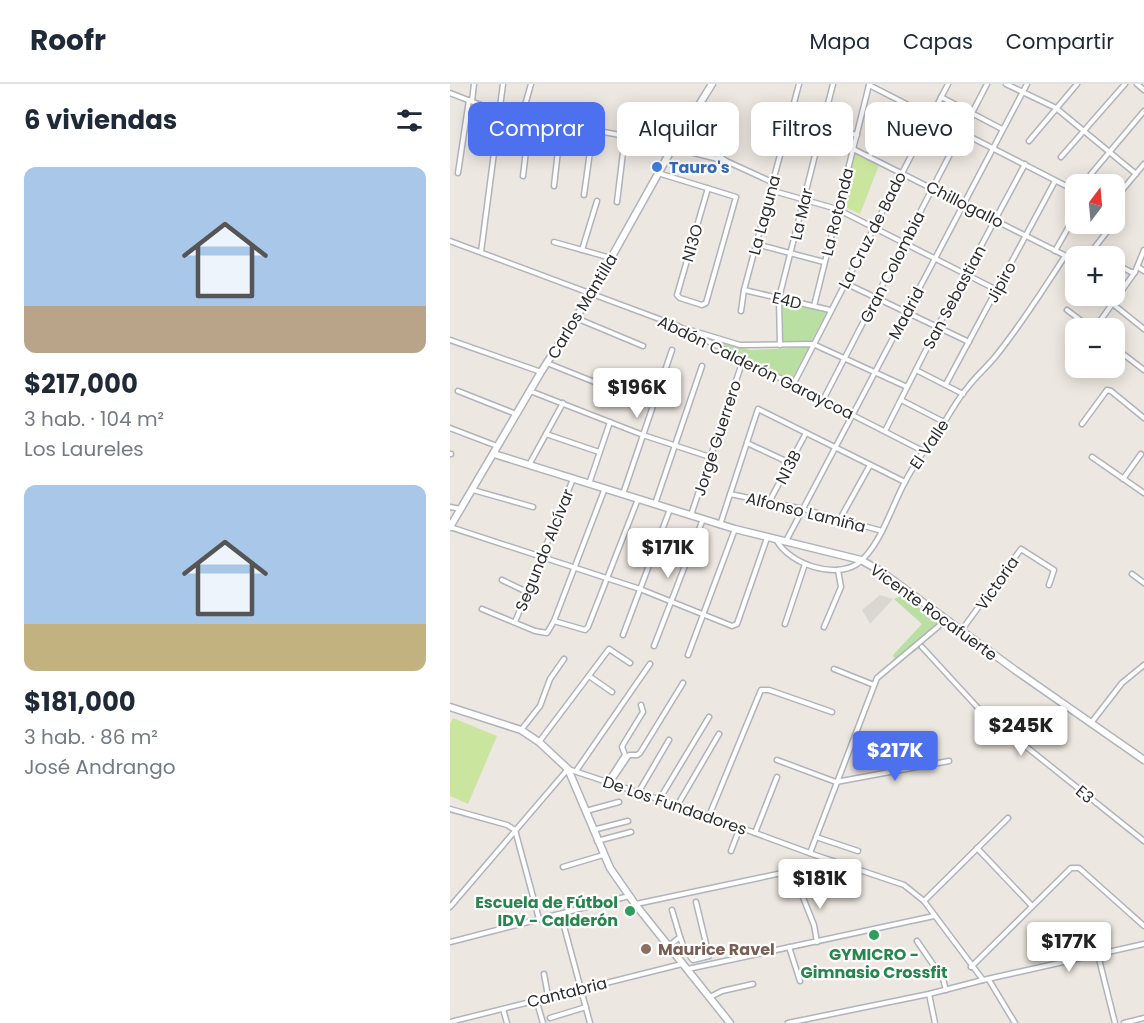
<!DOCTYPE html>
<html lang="es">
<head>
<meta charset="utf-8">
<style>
	:root { --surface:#fff; --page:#f2f2f3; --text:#1f2937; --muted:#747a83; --line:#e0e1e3; --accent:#4d71ee }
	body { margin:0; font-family:Poppins,sans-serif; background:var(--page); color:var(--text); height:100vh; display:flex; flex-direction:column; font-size:22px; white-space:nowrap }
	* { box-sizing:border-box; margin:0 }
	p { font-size:20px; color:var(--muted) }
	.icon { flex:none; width:33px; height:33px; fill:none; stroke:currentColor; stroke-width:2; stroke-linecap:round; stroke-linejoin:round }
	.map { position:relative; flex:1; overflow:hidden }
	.details { display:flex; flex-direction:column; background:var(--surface); width:450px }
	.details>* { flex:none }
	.banner { position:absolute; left:18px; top:18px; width:570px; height:54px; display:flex; gap:12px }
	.needle { width:39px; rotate:16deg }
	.fabs { position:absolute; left:615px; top:90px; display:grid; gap:12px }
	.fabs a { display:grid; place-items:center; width:60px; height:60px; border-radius:12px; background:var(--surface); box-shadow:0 3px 15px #0003; font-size:30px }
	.price { position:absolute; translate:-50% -51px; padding:0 14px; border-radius:6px; background:#fff; color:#222; font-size:20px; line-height:39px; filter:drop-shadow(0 2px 3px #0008) }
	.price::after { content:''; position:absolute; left:50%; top:36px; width:18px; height:14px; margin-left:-9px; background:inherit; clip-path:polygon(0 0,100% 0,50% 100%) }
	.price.current { background:var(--accent); color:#fff }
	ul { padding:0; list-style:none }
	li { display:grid; align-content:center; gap:12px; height:318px; padding:0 24px }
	li span { display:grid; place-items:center; height:186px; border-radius:12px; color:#555 }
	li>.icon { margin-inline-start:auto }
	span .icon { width:108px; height:108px; fill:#fffc; stroke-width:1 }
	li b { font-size:26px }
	h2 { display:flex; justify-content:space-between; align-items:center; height:72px; padding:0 24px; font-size:26px }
	.tag { padding:0 21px; border-radius:12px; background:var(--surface); box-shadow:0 3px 15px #0003; font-size:21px; line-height:54px }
	.tag.current { background:var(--accent); color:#fff }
	header { display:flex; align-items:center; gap:36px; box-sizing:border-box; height:84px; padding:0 30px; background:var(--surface); border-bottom:2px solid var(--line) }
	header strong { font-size:28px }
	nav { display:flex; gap:33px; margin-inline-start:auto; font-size:21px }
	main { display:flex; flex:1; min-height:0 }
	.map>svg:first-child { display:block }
	.education { fill:#ede3d2 }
	.green { fill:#b9dfa2 }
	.pitch { fill:#cae69e }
	.plaza { fill:#dad7d3 }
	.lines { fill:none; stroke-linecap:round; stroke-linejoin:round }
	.street-casing { stroke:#b1b3bc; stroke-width:7 }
	.secondary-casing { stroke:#b1b3bc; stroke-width:9 }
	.street { stroke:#fff; stroke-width:4 }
	.secondary { stroke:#fff; stroke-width:6 }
	.shop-dot { fill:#3f7fe0; stroke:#fff; stroke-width:2 }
	.leisure-dot { fill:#2e9e5b; stroke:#fff; stroke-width:2 }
	.education-dot { fill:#8d6e63; stroke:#fff; stroke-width:2 }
	.labels { text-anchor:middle; stroke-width:4.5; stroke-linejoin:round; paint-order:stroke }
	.shop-label { font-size:16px; font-weight:bold; fill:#366cbe; stroke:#fff; text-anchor:start }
	.street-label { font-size:16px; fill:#2d2d2d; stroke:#fff }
	.leisure-label { font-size:16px; font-weight:bold; fill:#27864d; stroke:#fff; text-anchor:end }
	.education-label { font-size:16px; font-weight:bold; fill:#785e54; stroke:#fff; text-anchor:start }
</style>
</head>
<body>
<header>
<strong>Roofr</strong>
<nav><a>Mapa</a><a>Capas</a><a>Compartir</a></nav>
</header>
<main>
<section class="details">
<h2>6 viviendas<svg class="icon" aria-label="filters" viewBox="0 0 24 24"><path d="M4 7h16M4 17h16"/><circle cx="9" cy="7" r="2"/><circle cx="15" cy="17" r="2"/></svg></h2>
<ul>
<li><span style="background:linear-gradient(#a9c7e8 75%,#b9a48a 0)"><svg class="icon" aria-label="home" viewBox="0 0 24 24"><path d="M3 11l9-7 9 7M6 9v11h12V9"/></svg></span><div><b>$217,000</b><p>3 hab. · 104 m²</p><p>Los Laureles</p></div></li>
<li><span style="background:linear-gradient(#a9c7e8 75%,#c2b280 0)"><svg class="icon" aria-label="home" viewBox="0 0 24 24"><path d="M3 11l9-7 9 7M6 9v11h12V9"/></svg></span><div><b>$181,000</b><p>3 hab. · 86 m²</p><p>José Andrango</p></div></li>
</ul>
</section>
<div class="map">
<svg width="694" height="939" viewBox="0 0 694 939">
	<rect width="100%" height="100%" fill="#ede7e1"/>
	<path class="education" d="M245,39l23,12 -5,9 -23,-11z"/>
	<g class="green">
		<path d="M331,216l46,12 -16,30 -30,1z"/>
		<path d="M260,256l41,10 58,-3 -18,34z"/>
		<path d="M453,511l37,29 -20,24 -24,15 -3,-8 29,-31 -28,-25z"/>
	</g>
	<g class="pitch">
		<path d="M405,69l24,12 -19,49 -17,-8z"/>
		<path d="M3,634l44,18 -29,68 -18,-8v-72z"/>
	</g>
	<path class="plaza" d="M430,511l13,4 -23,25 -8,-14z"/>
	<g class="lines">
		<g class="street-casing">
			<g id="street">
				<path d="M556,0l50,24 80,66"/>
				<path d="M687,0l7,6"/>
				<path d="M419,1l207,106"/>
				<path d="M0,9l49,19 126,24 101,25"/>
				<path d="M491,13l61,32"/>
				<path d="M22,17l2,-17"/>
				<path d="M522,29l15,-29"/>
				<path d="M72,32l9,-32"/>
				<path d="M341,35l66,16"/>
				<path d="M233,47l43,30 46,21"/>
				<path d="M579,57l48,-57"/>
				<path d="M403,65l223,112"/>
				<path d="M419,73l31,-56"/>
				<path d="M611,73l64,-73"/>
				<path d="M8,89l11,-73"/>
				<path d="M208,89l78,24 -30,106 -4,2 -22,-7 -3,-3 31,-107"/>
				<path d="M641,90l53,-63"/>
				<path d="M73,92l7,-59"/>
				<path d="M104,102l7,-62"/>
				<path d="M320,106l67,19 160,81"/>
				<path d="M134,111l9,-65"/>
				<path d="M664,116l30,-36"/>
				<path d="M167,118l8,-66"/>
				<path d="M664,126l6,3 -6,8"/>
				<path d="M0,157l228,85 245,125"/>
				<path d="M104,158l57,16"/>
				<path d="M306,160l68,18"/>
				<path d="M644,165l11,7"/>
				<path d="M132,166l15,-49"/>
				<path d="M605,167l21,-37"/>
				<path d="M31,168l22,-168"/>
				<path d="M638,172l25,-32"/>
				<path d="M664,179l17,9h4"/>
				<path d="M688,183l6,4"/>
				<path d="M395,199l124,59"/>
				<path d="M294,206l86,20"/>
				<path d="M653,212l41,33"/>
				<path d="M364,222l55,-221"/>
				<path d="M617,226l24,18"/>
				<path d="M291,227l3,-21 55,-206"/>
				<path d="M126,234l67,28"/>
				<path d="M645,244l40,-56 9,-22"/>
				<path d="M237,245l53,16 73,-1 94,43"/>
				<path d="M0,256l91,32"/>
				<path d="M330,261l-1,-47 54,-214"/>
				<path d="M664,263l30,23"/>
				<path d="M97,279l65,26"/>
				<path d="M466,286l47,24"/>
				<path d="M496,300l109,-203"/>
				<path d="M343,301l155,-301"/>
				<path d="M8,307l58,23"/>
				<path d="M80,307l113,44 67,22"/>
				<path d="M373,316l138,-267"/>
				<path d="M451,316l43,22"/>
				<path d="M632,340l25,-34 4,1 33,27"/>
				<path d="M0,344l47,18"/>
				<path d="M435,347l52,-103 88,-164"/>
				<path d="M96,350l53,18"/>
				<path d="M297,359l43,20"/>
				<path d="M0,370h1"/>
				<path d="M642,373l52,36"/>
				<path d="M79,381l34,-62"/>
				<path d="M673,395l18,-25"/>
				<path d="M139,400l21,-62"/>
				<path d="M23,406l60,17"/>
				<path d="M173,410l49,-144"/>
				<path d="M280,410l73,15 79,22"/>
				<path d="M319,418l37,-69"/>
				<path d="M205,420l47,-138"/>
				<path d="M0,423l11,2"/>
				<path d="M241,431l52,-155"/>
				<path d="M390,435l30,-54"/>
				<path d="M270,441l38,-116 147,73"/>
				<path d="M0,443l190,62 92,37 5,-2 30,-86"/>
				<path d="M327,457c13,23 57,38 80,23 23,-16 35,-59 48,-82 11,-22 26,-41 40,-61 7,-11 14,-24 23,-34 8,-11 19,-20 27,-30 26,-32 48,-67 70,-101"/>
				<path d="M336,457l241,-457"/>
				<path d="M682,490l12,9"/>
				<path d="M52,496l25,12"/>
				<path d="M32,525l53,22 12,2 7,-12 51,-133"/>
				<path d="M104,537l31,9 3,-3 50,-128"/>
				<path d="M65,538l58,-143"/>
				<path d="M335,540l20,-60"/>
				<path d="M374,543l17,-40 -3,-17"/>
				<path d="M511,547l60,-82 33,21 -5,15"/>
				<path d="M173,551l47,-126"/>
				<path d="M204,562l49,-127"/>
				<path d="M472,563l57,62 165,132"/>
				<path d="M238,571l47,-126"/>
				<path d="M384,585l40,16"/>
				<path d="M139,592l23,16"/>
				<path d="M641,639l31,-40 22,-18"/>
				<path d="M71,646l19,-24 10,-27 14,-20"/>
				<path d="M89,658l70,-93 21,14"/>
				<path d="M327,676l59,22 113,-21"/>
				<path d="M126,687l74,-107"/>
				<path d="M157,699l18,-28 -3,-8 2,-4 19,-31 -2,-7"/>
				<path d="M160,699l19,-28h8l3,-2 43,-70"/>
				<path d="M188,709l31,-53"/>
				<path d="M209,716l50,-83"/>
				<path d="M227,722l42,-72"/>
				<path d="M0,725l57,16 8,5 24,89"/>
				<path d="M136,727l33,-9"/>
				<path d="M259,732l52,-126h8l63,22"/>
				<path d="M143,746l35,-9"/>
				<path d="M305,749l22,-56"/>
				<path d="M366,753l42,14"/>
				<path d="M147,757l34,-9"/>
				<path d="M527,764l55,58"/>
				<path d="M281,767l9,-24"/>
				<path d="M360,769l67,-175 69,-58"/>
				<path d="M113,783l40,-12"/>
				<path d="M348,801l16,40 3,17"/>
				<path d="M474,817l84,-83"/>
				<path d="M186,820l198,-42"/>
				<path d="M0,823l118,-138 141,47 106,39 89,30 20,16 59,79"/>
				<path d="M222,826l8,27"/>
				<path d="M111,831l29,108"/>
				<path d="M467,857l26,38 3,11"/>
				<path d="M0,858l179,-46"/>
				<path d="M219,862l11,-9 4,11 9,12 16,-4 -13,-54"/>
				<path d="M339,863l11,34"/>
				<path d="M648,871l17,68"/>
				<path d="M521,883l100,-99h8l65,58"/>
				<path d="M238,885l246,-53"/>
				<path d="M94,890l4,22"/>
				<path d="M539,896l26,43"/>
				<path d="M479,910l6,29"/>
				<path d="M260,913l12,-6 31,-7"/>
				<path d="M86,915l7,24"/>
				<path d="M53,925l4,14"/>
				<path d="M100,934l36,-11"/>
				<path d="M0,938l232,-58"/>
				<path d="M338,939l141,-29 54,-14 161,-36"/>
				<path d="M674,939l20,-5"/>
			</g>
		</g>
		<g class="secondary-casing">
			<g id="secondary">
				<path d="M44,370l241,75 126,31 21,12 133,98 129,90"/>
				<path d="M0,443l91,-155 50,-78 82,-147 39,-63"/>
				<path d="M0,623l71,23 18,12 29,27 42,99 25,36 95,119"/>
			</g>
		</g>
		<use href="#street" class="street"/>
		<use href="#secondary" class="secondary"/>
	</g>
	<circle class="shop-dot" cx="207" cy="83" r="6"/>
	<g class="leisure-dot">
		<circle cx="180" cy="827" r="6"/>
		<circle cx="424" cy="851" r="6"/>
	</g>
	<circle class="education-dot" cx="196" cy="865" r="6"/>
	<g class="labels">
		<g class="shop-label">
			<text x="219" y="89">Tauro's</text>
		</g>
		<g class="street-label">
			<text transform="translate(515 120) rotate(27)" y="6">Chillogallo</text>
			<text transform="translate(387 128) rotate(-76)" y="6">La Rotonda</text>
			<text transform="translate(351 130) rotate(-77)" y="6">La Mar</text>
			<text transform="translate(314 131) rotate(-75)" y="6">La Laguna</text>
			<text transform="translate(422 146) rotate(-63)" y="6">La Cruz de Bado</text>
			<text transform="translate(242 159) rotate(-74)" y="6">N13O</text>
			<text transform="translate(442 183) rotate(-63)" y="6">Gran Colombia</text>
			<text transform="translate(551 198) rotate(-62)" y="6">Jipiro</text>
			<text transform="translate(504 213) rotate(-62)" y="6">San Sebastian</text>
			<text transform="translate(337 216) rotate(13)" y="6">E4D</text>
			<text transform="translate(132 222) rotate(-59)" y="6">Carlos Mantilla</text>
			<text transform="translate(456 229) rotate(-62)" y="6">Madrid</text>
			<text transform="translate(306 283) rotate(26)" y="6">Abdón Calderón Garaycoa</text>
			<text transform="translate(267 354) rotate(-72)" y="6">Jorge Guerrero</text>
			<text transform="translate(479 360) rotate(-56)" y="6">El Valle</text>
			<text transform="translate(338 383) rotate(-62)" y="6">N13B</text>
			<text transform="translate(356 428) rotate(14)" y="6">Alfonso Lamiña</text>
			<text transform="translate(94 466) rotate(-68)" y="6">Segundo Alcívar</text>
			<text transform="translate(547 499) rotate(-55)" y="6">Victoria</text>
			<text transform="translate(484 528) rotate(36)" y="6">Vicente Rocafuerte</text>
			<text transform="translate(635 710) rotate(40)" y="6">E3</text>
			<text transform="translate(225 721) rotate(19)" y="6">De Los Fundadores</text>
			<text transform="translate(117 908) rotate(-14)" y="6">Cantabria</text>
		</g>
		<g class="leisure-label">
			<text x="168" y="824">Escuela de Fútbol<tspan x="168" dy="18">IDV - Calderón</tspan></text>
			<text x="424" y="876" text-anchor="middle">GYMICRO -<tspan x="424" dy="18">Gimnasio Crossfit</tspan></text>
		</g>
		<g class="education-label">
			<text x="208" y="871">Maurice Ravel</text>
		</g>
	</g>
</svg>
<div class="fabs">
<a><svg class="needle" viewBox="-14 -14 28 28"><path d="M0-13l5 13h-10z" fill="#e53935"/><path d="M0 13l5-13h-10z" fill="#747a83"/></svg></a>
<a>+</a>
<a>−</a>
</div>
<b class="price" style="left:187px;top:335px">$196K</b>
<b class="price" style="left:218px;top:495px">$171K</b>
<b class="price" style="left:571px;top:673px">$245K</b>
<b class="price current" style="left:445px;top:698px">$217K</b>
<b class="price" style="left:370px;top:826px">$181K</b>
<b class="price" style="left:619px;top:889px">$177K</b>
<div class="banner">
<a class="tag current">Comprar</a>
<a class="tag">Alquilar</a>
<a class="tag">Filtros</a>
<a class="tag">Nuevo</a>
</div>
</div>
</main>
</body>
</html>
